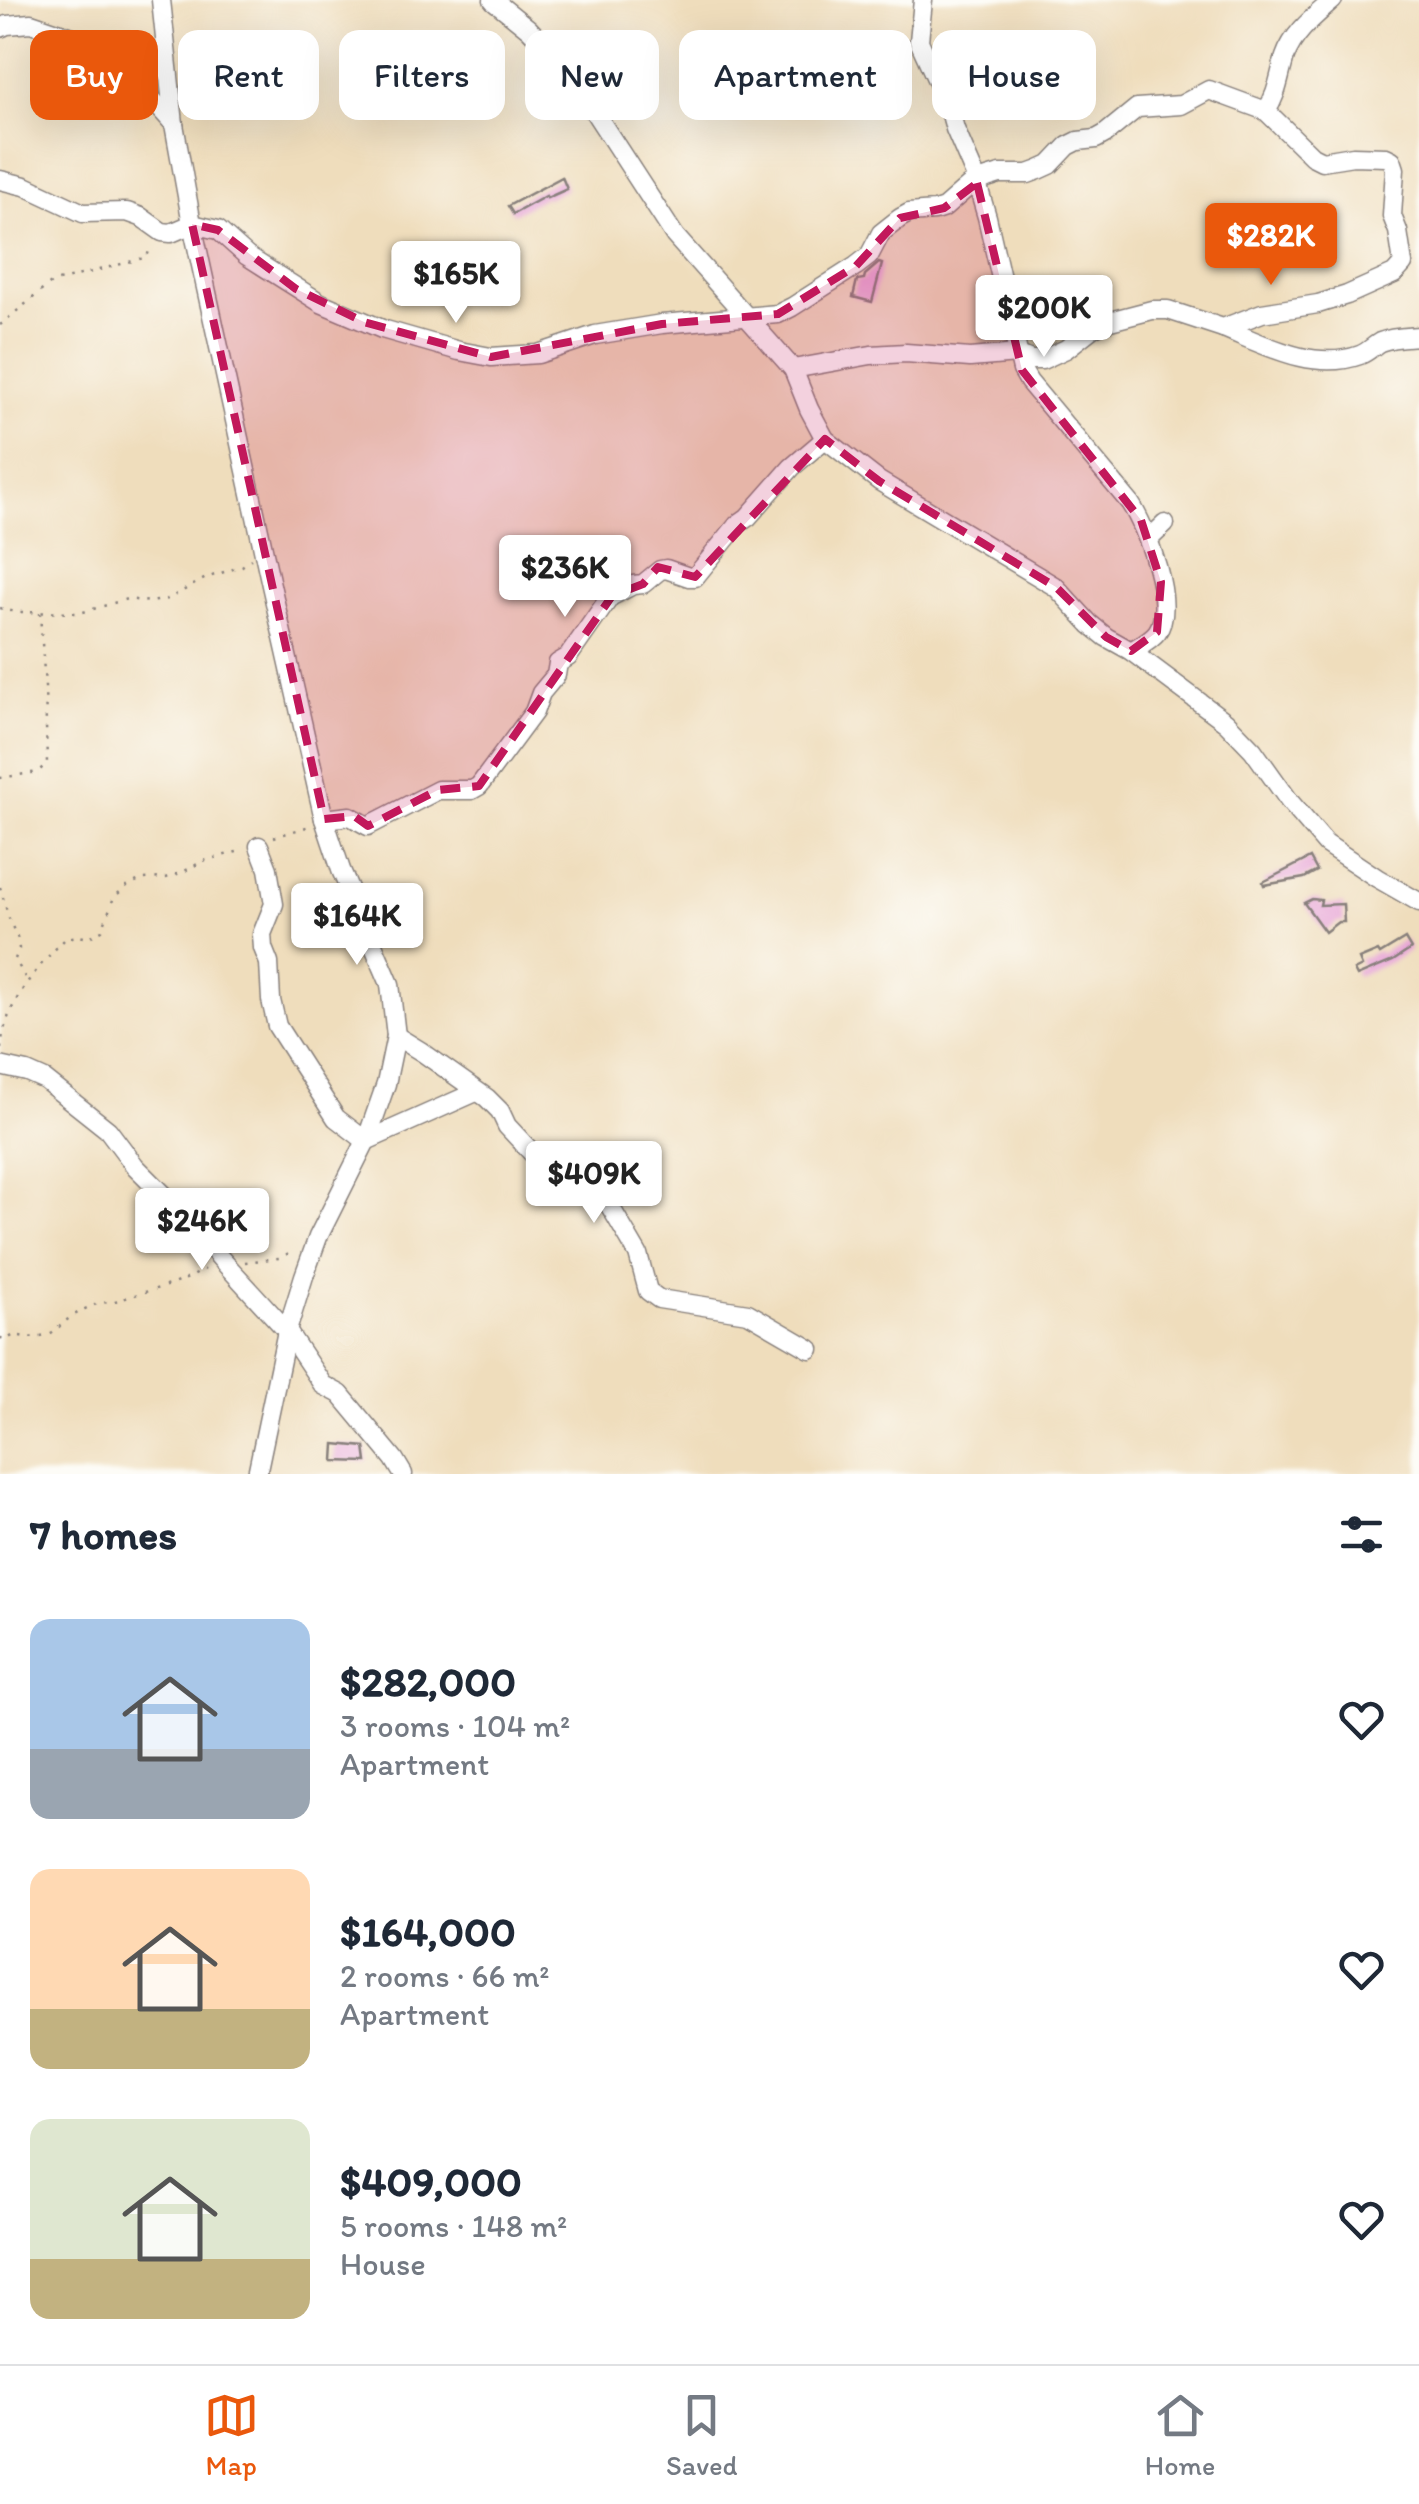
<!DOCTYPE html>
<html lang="en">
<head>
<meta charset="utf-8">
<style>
	:root { --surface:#fff; --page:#f6f6f7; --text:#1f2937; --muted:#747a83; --line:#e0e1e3; --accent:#ea580c }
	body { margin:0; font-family:Itim,sans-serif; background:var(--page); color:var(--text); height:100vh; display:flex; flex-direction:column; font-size:38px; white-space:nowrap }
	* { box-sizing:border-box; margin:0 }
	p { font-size:32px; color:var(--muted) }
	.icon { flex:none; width:55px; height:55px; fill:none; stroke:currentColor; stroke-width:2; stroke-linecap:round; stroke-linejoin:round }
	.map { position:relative; height:1474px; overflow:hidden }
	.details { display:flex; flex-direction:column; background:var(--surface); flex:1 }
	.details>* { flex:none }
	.top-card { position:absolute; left:30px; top:30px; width:1360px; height:90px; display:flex; gap:20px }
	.price { position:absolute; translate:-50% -85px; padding:0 22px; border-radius:10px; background:#fff; color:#222; font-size:32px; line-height:65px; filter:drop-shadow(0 2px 5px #0008) }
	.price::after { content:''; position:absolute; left:50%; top:60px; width:30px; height:22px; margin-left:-15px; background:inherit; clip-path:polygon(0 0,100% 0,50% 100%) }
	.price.current { background:var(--accent); color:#fff }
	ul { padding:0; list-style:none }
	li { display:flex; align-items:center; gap:30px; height:250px; padding:0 30px }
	li span { display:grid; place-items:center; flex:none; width:280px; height:200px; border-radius:20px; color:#555 }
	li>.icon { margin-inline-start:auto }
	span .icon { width:120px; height:120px; fill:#fffc; stroke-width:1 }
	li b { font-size:42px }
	h2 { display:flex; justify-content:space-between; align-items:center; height:120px; padding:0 30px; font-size:42px }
	.tag { padding:0 35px; border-radius:20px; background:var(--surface); box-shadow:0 10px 40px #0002; font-size:35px; line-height:90px }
	.tag.current { background:var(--accent); color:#fff }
	.menu { display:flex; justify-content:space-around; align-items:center; height:140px; border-top:2px solid var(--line); background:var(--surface); font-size:28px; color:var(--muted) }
	.menu a { display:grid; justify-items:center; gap:5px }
	.menu .current { color:var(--accent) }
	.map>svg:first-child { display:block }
	.building { fill:#e7a4d6 }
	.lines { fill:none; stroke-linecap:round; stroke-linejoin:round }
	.minor-casing { stroke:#88807c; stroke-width:21 }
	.path { stroke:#88807c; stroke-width:2.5; stroke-dasharray:2.5 8; stroke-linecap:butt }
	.minor { stroke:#fff; stroke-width:18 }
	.marked { fill:#c2185b; fill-opacity:0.2; stroke:#c2185b; stroke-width:8; stroke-dasharray:20 12; stroke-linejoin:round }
</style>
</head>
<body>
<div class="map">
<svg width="1419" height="1474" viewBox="0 0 1419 1474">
	<rect width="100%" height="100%" fill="#fdfcf7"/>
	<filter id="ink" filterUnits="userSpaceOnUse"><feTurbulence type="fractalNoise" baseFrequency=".01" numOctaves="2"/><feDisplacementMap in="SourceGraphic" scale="20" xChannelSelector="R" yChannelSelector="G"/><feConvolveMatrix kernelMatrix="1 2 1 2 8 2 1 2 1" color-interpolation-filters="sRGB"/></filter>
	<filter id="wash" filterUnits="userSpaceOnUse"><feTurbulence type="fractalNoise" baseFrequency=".0048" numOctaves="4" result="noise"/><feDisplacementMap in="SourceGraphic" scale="40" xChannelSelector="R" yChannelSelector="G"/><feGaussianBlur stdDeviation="2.25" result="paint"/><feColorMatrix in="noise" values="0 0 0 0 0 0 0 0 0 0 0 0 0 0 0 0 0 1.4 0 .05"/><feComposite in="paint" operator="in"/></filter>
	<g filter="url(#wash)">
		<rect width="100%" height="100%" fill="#efddbc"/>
		<g id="blocks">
			<g class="building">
				<path d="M562,177l5,12 -20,9 -1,-2 -33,18 -5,-8z"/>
				<path d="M879,263l3,1 -10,38 -19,-5 4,-17 7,-1 1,-4z"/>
				<path d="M1310,858l7,13 -13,7 -40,7 -1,-3z"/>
				<path d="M1312,899l9,1 -1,5 23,-1 1,18h-6l-13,10 -21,-29z"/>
				<path d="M1405,939l6,10 -18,12 -36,15 -3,-6 8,-4 -3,-7 19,-8 2,3z"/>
				<path d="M335,1444l30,3 2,15 -33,-1z"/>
			</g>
		</g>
	</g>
	<g filter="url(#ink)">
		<use href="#blocks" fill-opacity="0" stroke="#88807c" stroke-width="2.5"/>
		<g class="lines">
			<g class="minor-casing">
				<g id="minor">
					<path d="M161,0l13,124 18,100 79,361 53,234 17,51 49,114 6,52 -10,48 -20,57 -48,96 -14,39 -17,55 -30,143"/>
					<path d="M493,0l36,29 26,28 27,36 93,143 118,133 16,40 16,30 54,42 177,106 34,37 16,13 25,14 95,71 27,28 37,52 36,42 51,34 42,24"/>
					<path d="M923,0l-4,41 30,66 6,22 19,44 13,44 35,153 7,12 101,121c16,24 47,102 27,129 -6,8 -18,14 -26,19"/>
					<path d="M0,28l7,-3 24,-2 65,22 21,15 57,64"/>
					<path d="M0,180l25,6 58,27 44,-1 14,5 21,15 9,1 21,-9 26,6 29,26 74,47 61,26 77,22 32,6 47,-3 57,-19 67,-11 116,-10 14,-7 64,-41 13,-10 12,-23 19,-15 9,-5 26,-2 9,-3 25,-22 18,-8 13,-4h28l11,-4 11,-5 18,-19 10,-5 18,-2 9,-5 32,-26 44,-3 28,-15 57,21"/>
					<path d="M1223,328c42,17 91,44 137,27 8,-3 13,-9 20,-13 12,-5 26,-5 39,-6"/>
					<path d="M793,369l78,-14 35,-2 64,5 47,-4 14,6h11l24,-11 28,-22 12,-5 46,-12h16l55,18 39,-15 56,-9 29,-9 47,-21 9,-10 -5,-33 -6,-15 3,-47 -3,-9 -6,-3 -33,-1 -31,5 -10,-5 -46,-45c12,-17 13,-35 19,-54 8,-24 30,-41 48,-57"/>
					<path d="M1149,539l16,-15"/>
					<path d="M324,819l26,-3 18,10 70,-36h34l7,-4 55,-74 7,-19 15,-18 2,-12 10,-6 42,-60 23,-12 10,-1 17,-14 6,-1 23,8h6l43,-53 10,-7 44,-50 33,-28"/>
					<path d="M259,846l9,23 6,35 -12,30 1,14 6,15 2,37 6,26 59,92 30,23 110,-49"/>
					<path d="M396,1036l26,16 65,46 13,13 7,15 28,30 24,14 28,12 17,14 34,58 10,37 11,8 89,14 62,36"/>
					<path d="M0,1066l27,6 18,8 63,50 27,36 45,45 42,49 65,71 36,54 17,9 54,65 9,15"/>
				</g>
			</g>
			<g class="path">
				<path d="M0,325l51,-42 96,-26 4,-12"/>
				<path d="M0,608l15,4 65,1 47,-14 24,3 17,-3 38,-21 36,-12 9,-7"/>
				<path d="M0,778l38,-6 9,-9 -2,-76 -5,-74"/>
				<path d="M274,837l36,-11"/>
				<path d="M0,887l10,35 8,17 1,10 -4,10 13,24"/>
				<path d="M1,1049c3,-44 35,-81 65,-111l13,-2 9,2 14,-8 12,-33 13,-11 15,-7 24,-1 17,-6 20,-11 41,-11"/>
				<path d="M245,1262l34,-4 16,-8"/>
				<path d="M0,1338l7,1 7,-4c11,2 20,4 31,1 10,-2 12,-8 19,-14 7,-5 19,-13 28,-16 9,-4 21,-4 31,-7 27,-10 58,-14 82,-30"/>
			</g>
			<use href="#minor" class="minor"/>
		</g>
	</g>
	<path class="marked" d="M977,183l45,187 119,150 20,62 -4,50 -26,19 -25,-14 -50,-50 -177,-106 -54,-42 -130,138 -37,-10 -15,17 -31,12 -133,190 -41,4 -70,36 -14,-10 -30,3 -132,-595 26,6 78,59 68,33 127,35 171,-33 116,-10 78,-48 44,-48 44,-10z"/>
</svg>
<b class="price current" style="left:1271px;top:288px">$282K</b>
<b class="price" style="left:456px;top:326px">$165K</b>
<b class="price" style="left:1044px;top:360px">$200K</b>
<b class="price" style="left:565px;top:620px">$236K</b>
<b class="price" style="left:357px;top:968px">$164K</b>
<b class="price" style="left:594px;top:1226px">$409K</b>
<b class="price" style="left:202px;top:1273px">$246K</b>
<div class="top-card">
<a class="tag current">Buy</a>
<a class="tag">Rent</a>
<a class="tag">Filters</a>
<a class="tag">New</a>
<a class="tag">Apartment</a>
<a class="tag">House</a>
</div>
</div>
<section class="details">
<h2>7 homes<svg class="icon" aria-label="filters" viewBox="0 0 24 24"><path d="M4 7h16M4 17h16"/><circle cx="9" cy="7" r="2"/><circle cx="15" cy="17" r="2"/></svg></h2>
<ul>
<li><span style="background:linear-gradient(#a9c7e8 65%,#9aa5b1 0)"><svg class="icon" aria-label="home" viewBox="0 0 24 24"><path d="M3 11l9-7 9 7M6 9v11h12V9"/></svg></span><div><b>$282,000</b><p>3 rooms · 104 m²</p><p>Apartment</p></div><svg class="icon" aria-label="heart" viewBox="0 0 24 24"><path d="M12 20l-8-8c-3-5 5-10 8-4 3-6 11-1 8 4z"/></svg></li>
<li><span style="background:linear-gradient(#ffd9b3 70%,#c2b280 0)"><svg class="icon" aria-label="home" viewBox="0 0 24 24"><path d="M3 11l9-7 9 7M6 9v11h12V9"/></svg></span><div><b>$164,000</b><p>2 rooms · 66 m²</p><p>Apartment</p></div><svg class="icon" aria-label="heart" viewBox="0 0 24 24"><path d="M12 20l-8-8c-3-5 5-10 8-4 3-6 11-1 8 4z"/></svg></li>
<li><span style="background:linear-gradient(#dfe7d0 70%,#c2b280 0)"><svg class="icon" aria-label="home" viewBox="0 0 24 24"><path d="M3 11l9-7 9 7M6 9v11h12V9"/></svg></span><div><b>$409,000</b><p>5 rooms · 148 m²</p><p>House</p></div><svg class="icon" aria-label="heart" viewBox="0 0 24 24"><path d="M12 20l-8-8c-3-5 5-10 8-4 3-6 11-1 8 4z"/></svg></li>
</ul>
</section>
<nav class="menu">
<a class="current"><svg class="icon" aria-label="map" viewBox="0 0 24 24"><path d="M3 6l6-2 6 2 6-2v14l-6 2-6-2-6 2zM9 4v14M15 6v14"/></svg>Map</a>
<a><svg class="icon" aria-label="saved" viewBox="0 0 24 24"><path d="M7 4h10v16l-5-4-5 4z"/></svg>Saved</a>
<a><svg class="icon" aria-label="home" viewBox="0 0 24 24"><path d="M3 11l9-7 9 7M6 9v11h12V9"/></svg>Home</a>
</nav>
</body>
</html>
